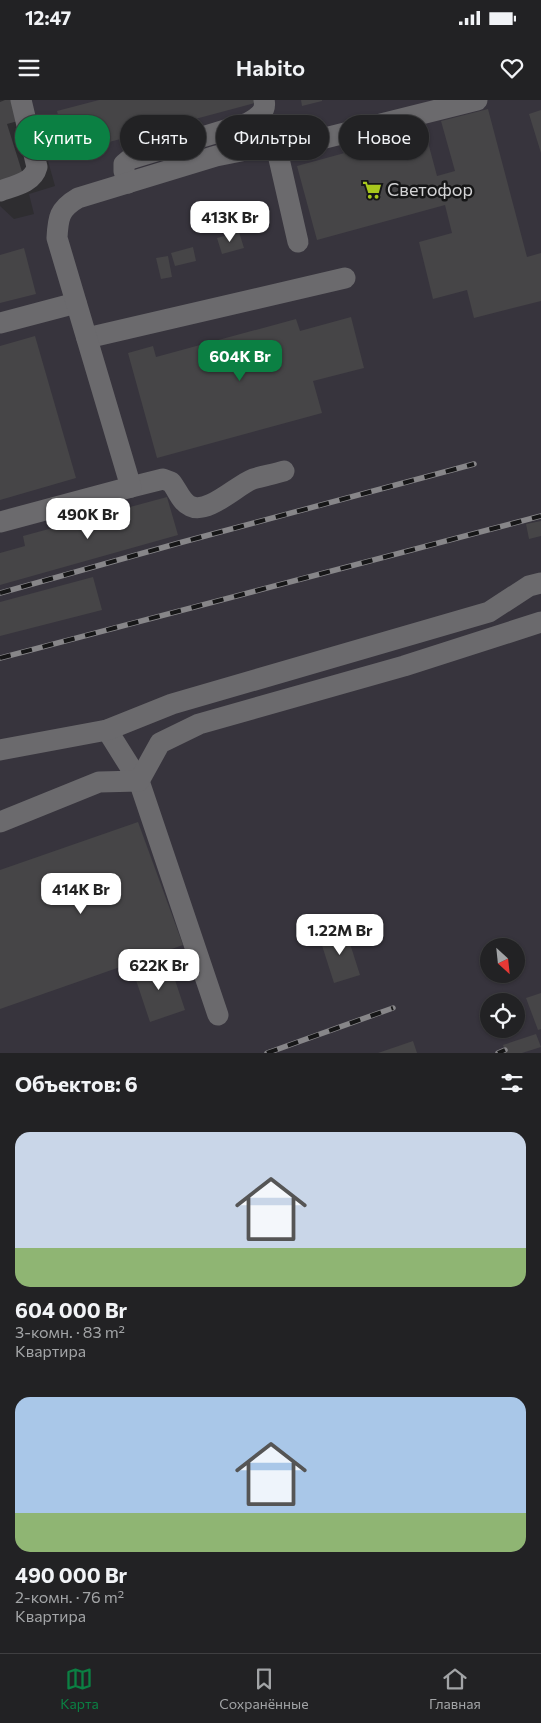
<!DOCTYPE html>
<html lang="ru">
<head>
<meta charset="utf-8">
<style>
	:root { --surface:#222224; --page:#2a2a2c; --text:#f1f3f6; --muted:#a2a4a6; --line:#3f3f41; --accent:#0b8043 }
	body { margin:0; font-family:Commissioner,sans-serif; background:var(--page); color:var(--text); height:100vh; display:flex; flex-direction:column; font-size:19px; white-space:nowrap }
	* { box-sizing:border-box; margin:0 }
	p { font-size:16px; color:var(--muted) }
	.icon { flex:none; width:28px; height:28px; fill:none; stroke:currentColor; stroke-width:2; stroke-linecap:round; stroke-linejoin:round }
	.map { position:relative; height:953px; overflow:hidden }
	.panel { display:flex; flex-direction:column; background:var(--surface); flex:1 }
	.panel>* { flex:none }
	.banner { position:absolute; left:15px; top:15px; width:511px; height:45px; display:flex; gap:10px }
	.needle { width:32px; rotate:153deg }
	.tools { position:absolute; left:480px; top:838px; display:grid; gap:10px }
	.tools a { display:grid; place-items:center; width:45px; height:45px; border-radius:50%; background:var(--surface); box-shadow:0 1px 4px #0004,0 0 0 1px var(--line); font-size:25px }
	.price { position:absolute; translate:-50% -42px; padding:0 11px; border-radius:10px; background:#fff; color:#222; font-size:16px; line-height:32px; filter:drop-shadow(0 1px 2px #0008) }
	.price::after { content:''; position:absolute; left:50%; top:30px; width:15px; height:11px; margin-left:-8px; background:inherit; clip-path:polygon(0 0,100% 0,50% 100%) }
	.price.current { background:var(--accent); color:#fff }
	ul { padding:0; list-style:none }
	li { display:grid; align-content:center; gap:10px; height:265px; padding:0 15px }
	li span { display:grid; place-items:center; height:155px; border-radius:15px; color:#555 }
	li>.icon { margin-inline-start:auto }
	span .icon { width:90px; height:90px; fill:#fffc; stroke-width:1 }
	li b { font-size:21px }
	h2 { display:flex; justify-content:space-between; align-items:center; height:60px; padding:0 15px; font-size:21px }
	.chip { padding:0 18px; border-radius:22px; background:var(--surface); box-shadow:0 1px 4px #0004,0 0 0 1px var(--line); font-size:18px; line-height:45px }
	.chip.current { background:var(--accent); color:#fff }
	.status { display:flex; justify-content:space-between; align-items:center; height:35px; padding:0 25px; background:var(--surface); direction:ltr }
	.status svg { height:14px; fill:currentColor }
	header { display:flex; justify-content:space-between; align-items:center; height:65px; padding:0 15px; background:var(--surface); font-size:22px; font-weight:600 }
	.tab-bar { display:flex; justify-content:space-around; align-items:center; height:70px; border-top:1px solid var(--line); background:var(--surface); font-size:14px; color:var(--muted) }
	.tab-bar a { display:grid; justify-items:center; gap:2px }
	.tab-bar .current { color:var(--accent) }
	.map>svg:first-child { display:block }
	.built { fill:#37343d; fill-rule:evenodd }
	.building { fill:#464547 }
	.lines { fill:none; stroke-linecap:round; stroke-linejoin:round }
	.minor { stroke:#6b6a6d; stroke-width:21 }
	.rail-casing { stroke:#878689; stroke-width:5.5 }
	.rail { stroke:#161617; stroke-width:4; stroke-dasharray:11; stroke-linecap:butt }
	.labels { text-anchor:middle; stroke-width:5; stroke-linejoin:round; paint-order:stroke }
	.poi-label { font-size:18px; fill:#d3d3d5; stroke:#161617; text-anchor:start }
</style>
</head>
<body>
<div class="status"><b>12:47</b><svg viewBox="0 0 49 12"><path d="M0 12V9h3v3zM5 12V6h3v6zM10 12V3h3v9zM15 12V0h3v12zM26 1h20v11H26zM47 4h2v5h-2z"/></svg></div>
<header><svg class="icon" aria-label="menu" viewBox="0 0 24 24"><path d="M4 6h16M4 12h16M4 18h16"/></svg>Habito<svg class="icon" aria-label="heart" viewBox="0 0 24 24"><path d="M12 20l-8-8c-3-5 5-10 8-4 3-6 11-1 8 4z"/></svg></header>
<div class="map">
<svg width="541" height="953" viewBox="0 0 541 953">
	<rect width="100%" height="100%" fill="#2e2d30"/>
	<path class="built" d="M31,0h510v953h-541v-847l14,13 20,-5 -5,-20 26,-8zM489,846h27v28h-27zM489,901h27v28h-27z"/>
	<g class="building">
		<path d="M5,0h6l7,21 -11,3 17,54 -24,8v-84z"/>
		<path d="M99,0h155l1,3 -187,50 -11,-42z"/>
		<path d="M301,0h21v1l-20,5z"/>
		<path d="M488,9l39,148 14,-4v48l-67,17 -7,-28 -34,9 -14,-57 33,-9 -7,-28 -128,35 -20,-74 128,-35 12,45 18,-5 -14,-50z"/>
		<path d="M541,10v43l-12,-39z"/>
		<path d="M239,132l5,16 -22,6 -5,-16z"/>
		<path d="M193,147l3,14 -21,5 -4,-13z"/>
		<path d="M24,148l12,46 -36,9v-48z"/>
		<path d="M168,156l4,21 -11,2 -5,-21z"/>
		<path d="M351,217l13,51 -51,13 9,32 -165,45 -29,-105 25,-7 3,11 140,-38 4,12z"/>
		<path d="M35,236l41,142 -76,22v-154z"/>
		<path d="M167,397l11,38 -178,50v-32l25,-7 -2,-10z"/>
		<path d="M541,421v15l-12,3 -3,-15z"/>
		<path d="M93,477l9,33 -102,26v-34z"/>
		<path d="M138,722l45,123 -183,64v-139z"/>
		<path d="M345,828l15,47 -26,8 -15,-47z"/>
		<path d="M168,859l17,51 -35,12 -17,-51z"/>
		<path d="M541,893v36l-3,1 -12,-32z"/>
		<path d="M536,934l5,13 -19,6h-16l-3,-8z"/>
		<path d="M413,941l4,12h-39z"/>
	</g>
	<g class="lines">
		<g class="minor">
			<path d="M277,50l21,92"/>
			<path d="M128,83l-4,-12v-7l6,-5 118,-36c9,-5 19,-11 16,-23"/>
			<path d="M0,91c14,-5 33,-8 37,-24l-16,-67"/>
			<path d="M0,223l76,-20"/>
			<path d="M87,238l258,-60"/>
			<path d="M131,387l32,-8 8,3c6,7 10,20 19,24 18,9 47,-21 63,-27 10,-3 21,-5 31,-8"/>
			<path d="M0,422l131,-35 -74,-249c1,-20 2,-29 21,-40l138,-42 35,-7 26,1 200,-50"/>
			<path d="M107,630l32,51 79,234"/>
			<path d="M0,650l107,-20 65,-26 317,-92 40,-26 12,-3"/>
			<path d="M0,722l99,-40 40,-1 21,-38 39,-19 205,-58 137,-44"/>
		</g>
		<g class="rail-casing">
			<g id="rail">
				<path d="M0,493l179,-50 295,-79"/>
				<path d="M0,558l541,-142"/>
				<path d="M267,953l126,-45"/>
				<path d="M498,953l7,-3"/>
			</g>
		</g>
		<use href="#rail" class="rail"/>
	</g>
	<defs>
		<g id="supermarket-bare" transform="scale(1.5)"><path d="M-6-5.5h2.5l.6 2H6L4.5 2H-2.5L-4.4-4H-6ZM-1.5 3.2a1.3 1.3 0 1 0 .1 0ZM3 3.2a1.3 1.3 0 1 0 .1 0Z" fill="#a8c71d" stroke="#161617" stroke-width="2.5" paint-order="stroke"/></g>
	</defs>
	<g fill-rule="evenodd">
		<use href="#supermarket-bare" x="372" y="90"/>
	</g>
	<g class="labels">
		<g class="poi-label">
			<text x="387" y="96">Светофор</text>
		</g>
	</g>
</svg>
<div class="tools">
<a><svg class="needle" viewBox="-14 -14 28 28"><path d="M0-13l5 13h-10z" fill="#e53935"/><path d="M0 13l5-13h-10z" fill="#a2a4a6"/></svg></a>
<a><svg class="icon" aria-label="locate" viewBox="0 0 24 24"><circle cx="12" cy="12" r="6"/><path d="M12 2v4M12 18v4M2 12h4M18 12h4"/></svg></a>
</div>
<b class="price" style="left:230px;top:143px">413K Br</b>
<b class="price current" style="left:240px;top:282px">604K Br</b>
<b class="price" style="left:88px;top:440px">490K Br</b>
<b class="price" style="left:81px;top:815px">414K Br</b>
<b class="price" style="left:340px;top:856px">1.22M Br</b>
<b class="price" style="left:159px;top:891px">622K Br</b>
<div class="banner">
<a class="chip current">Купить</a>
<a class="chip">Снять</a>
<a class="chip">Фильтры</a>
<a class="chip">Новое</a>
</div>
</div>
<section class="panel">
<h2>Объектов: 6<svg class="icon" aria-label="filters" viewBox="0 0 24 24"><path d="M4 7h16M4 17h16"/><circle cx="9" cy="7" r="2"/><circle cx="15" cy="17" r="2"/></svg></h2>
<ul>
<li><span style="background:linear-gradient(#c9d6e8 75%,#8fb573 0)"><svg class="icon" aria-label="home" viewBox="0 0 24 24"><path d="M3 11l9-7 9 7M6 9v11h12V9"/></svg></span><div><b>604 000 Br</b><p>3-комн. · 83 m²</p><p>Квартира</p></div></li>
<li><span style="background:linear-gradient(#a9c7e8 75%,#8fb573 0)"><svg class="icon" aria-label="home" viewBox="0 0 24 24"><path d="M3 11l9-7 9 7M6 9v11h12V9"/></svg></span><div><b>490 000 Br</b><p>2-комн. · 76 m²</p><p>Квартира</p></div></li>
</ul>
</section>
<nav class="tab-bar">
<a class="current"><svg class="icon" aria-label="map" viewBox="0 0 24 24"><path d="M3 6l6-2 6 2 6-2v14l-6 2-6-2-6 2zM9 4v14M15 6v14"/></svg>Карта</a>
<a><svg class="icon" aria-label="saved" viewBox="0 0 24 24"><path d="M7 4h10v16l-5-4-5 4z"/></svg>Сохранённые</a>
<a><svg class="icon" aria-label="home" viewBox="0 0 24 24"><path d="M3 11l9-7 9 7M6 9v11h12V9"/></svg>Главная</a>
</nav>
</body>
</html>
